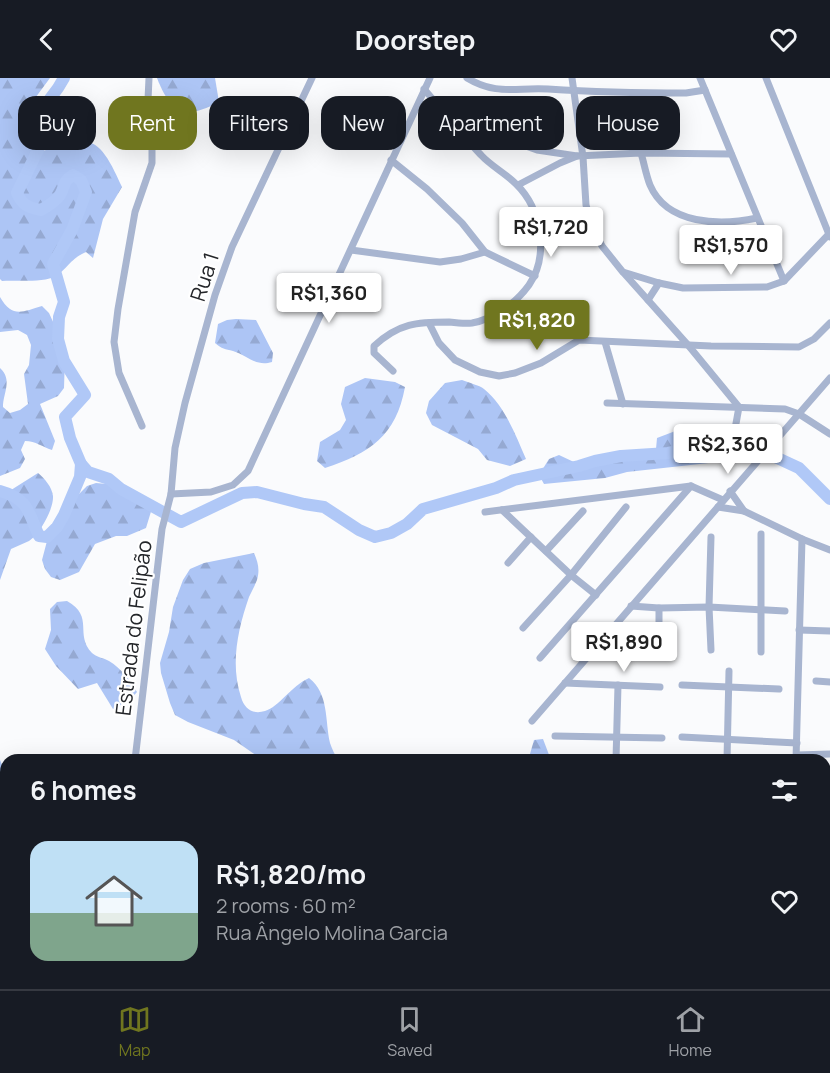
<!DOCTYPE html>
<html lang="en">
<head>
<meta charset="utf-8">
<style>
	:root { --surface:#171b24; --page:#242831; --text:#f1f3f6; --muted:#9ea1a6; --line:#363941; --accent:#70761f }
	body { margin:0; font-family:Manrope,sans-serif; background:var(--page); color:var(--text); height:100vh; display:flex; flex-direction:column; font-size:22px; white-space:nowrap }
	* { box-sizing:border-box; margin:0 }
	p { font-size:20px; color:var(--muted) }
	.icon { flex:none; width:33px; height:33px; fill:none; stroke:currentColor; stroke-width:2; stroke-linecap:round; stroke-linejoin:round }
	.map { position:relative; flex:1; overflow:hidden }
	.side { position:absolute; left:0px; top:676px; width:831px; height:236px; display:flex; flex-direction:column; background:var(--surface); border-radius:18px 18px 0 0; box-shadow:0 6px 24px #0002 }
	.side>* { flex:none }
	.hud { position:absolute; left:18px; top:18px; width:795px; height:54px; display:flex; gap:12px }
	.price { position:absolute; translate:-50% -51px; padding:0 14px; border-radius:6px; background:#fff; color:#222; font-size:20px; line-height:39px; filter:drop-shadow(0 2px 3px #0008) }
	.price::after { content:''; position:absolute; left:50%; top:36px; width:18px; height:14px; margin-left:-9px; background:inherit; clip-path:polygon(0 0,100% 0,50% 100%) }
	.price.on { background:var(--accent); color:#fff }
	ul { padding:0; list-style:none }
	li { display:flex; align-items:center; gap:18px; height:150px; padding:0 30px }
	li+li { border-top:2px solid var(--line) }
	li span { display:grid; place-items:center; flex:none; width:168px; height:120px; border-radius:18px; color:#555 }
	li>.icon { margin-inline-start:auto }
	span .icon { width:72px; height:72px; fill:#fffc; stroke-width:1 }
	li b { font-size:26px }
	h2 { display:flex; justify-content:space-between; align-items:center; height:72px; padding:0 30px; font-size:26px }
	.pill { padding:0 21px; border-radius:18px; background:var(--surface); box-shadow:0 6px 24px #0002; font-size:21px; line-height:54px }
	.pill.on { background:var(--accent); color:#fff }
	header { display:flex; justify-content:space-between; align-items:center; height:78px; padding:0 30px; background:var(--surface); font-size:27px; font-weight:700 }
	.tab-bar { display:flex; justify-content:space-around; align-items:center; height:84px; border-top:2px solid var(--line); background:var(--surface); font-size:16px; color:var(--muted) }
	.tab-bar a { display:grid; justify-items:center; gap:3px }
	.tab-bar .on { color:var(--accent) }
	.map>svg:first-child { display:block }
	.forest { fill:url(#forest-firs) }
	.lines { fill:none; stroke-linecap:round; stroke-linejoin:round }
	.river { stroke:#b0c8f7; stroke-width:12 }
	.minor { stroke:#a8b5d0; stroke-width:7 }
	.labels { text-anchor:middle; stroke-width:4.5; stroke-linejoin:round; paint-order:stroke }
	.street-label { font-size:21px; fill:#24262a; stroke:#fff }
</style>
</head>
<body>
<header><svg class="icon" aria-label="back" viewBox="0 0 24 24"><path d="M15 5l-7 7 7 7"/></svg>Doorstep<svg class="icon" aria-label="heart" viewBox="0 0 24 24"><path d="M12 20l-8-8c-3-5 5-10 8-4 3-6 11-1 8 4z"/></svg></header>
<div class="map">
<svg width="830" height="911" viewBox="0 0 830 911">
	<defs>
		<pattern id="forest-firs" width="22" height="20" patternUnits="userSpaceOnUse" patternTransform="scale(1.5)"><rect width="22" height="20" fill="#adc5f5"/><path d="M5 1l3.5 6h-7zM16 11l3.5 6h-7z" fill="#95a9d2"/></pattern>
	</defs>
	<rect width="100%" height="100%" fill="#fafbfd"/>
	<g class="forest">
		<path d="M0,0h50l-20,27 -4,18 1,13 5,11 9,5c50,-23 60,-12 81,35l-19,32 -10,39 -7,-6c-15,6 -19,17 -30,24 -12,7 -40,4 -54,5l-2,-2z"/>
		<path d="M157,0h58l4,24c-34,18 -48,12 -62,-24z"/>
		<path d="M0,219c12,21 22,15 42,9l7,7 15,33 1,10 -1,32 -6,8 -18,8 15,37 -3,9c-10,-3 -16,-9 -27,-9l-4,9 4,9 -5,9 -20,8v-108c13,12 3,25 3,39l7,6 10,-3 8,-6 -4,-30 5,-9 2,-20 -4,-10 -9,-5 -18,2z"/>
		<path d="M236,241l20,1 17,33 -1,9c-16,5 -24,-6 -39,-11 -8,-2 -11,-2 -18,-8l3,-19 9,-4z"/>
		<path d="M365,300l30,4 10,5c-9,49 -35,66 -80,81l-8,-7 3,-19 20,-12 6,-10 -5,-16 4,-17z"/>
		<path d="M462,302c7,3 17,5 22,9 21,17 32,47 42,70l-16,7 -23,-6 -9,-11 -46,-24 -6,-12 3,-12 16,-18z"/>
		<path d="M688,351l19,3 24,25 -4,4 -100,11 -22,6 -61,6 -5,-9 10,-16 10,-4 17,8 29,-4 20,2 31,-12 1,-11 21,-8z"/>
		<path d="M38,395c7,6 14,14 15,23 1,13 -14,39 -24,45 -6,3 -12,5 -18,8l-11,31v-83z"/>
		<path d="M96,405l21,2c10,13 18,22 36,20l-7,23 -19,8h-11l-21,8 -16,28 -19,8 -9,-3 -6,-8 -3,-9 5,-19 30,-45 10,-10z"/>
		<path d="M254,475c4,9 6,17 3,27 -2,5 -5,11 -8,17 -11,32 -19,67 -8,100 3,11 11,18 24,14 14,-4 26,-25 44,-33 20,15 16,43 21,65 2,6 5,12 8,17h-75l-29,-20 -46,-18 -13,-7 -5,-12 -9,-30 -1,-10 9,-31 4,-25 10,-27 7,-11 14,-6z"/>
		<path d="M67,523c28,16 7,33 25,52 4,4 12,5 17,8 13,8 20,18 28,31 -6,8 -14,12 -24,17l-16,-26 -19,6 -22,-23 -11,-17 6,-19 -1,-21 7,-7z"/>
		<path d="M543,661l8,21h-33l12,-6 4,-14z"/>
		<path d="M0,682l6,14v115l-6,5z"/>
		<path d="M450,906h78l-7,5h-72z"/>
	</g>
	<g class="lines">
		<g class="river">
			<path d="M81,386l7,8 21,7 12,10 60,33 61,-29 15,-1 47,12 20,3 35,23 16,7 16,-4 16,-9 16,-15 73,-21 18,-8 65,-14 16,-5 26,-5 47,-3 39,-8 20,-7 16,4 56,26 31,31"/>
			<path d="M0,413c29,8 28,21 39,45l8,1 10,-10 7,-12 16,-38 1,-13 -11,-26 -5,-21 20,-22 -21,-34 -6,-22 1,-22 5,-15 -11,-38 19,-34 14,-38 -5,-12 -8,-5c-11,7 -7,10 -13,20 -5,7 -12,11 -19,15 -12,-2 -19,-5 -24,-17l22,-45 7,-44 12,-16 6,-10"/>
			<path d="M0,722l3,5 3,37 -6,13"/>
		</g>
		<g class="minor">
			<path d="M467,0c30,18 49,9 81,11 46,3 92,4 138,4l19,-3"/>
			<path d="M572,0l11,79 3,48 6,22 10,19 20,25 66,74 51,62 -4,22"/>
			<path d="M700,0l84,203"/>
			<path d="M766,0l64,159"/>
			<path d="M512,63l25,9 40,6"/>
			<path d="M641,75c3,10 5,22 9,32 17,40 70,41 107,33"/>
			<path d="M391,82l36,29 35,34 23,29 50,24"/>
			<path d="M518,107l42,-22 17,-7 64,-3 90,1"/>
			<path d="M351,172l89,12 21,-3 24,-7"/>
			<path d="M623,194l36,11 24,5 84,-1 17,-6 45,-47"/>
			<path d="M648,222l11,-17"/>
			<path d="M429,245l10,20 16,17 25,12 19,4 16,-3 26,-10 38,-23 132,6 88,1 15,-8 16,-16"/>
			<path d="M605,264l18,62"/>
			<path d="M393,293l-19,-18v-7c25,-23 43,-24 75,-24 8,1 16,2 23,1 22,-4 44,-20 57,-38 20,-29 13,-76 -13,-101 -11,-11 -25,-18 -35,-29 -20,-21 -38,-44 -57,-66"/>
			<path d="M607,325l178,6 14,5 31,20"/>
			<path d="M142,348l-23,-53 -5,-31 4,-33 17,-97 17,-49v-27l-4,-36 1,-22"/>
			<path d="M730,413l14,20"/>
			<path d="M171,416l40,-2 22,-7 15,-14 182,-393"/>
			<path d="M718,429l26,4 58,28 28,11"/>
			<path d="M502,432l69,65 25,20"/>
			<path d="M485,434l206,-26 32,14"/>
			<path d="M546,473l37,-40"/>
			<path d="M508,485l23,-26"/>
			<path d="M631,528l28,2 50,-1 76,4"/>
			<path d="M523,550l48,-53 55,-68"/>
			<path d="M799,552l31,1"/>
			<path d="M659,570v-40"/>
			<path d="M711,572l-2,-43 2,-70"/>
			<path d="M761,574v-118"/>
			<path d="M540,580l151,-172"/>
			<path d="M816,603l14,1"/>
			<path d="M565,605l95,4"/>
			<path d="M682,607l97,4"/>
			<path d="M532,643l298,-343"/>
			<path d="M555,658l107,2"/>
			<path d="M682,659l115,6"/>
			<path d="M797,677l33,-1"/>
			<path d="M135,682l27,-231 9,-35 4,-46 10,-45 30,-108 17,-48 80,-169"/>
			<path d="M616,682l2,-75"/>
			<path d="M727,682l2,-89"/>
			<path d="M796,682l6,-221"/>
			<path d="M825,749h5"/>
			<path d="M0,893l6,-6"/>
			<path d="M45,906l1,5"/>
			<path d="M119,906l1,5"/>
		</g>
	</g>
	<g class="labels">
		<g class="street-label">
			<text transform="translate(205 199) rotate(-72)" y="7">Rua 1</text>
			<text transform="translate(134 550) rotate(-83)" y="7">Estrada do Felipão</text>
		</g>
	</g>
</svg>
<b class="price" style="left:551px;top:180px">R$1,720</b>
<b class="price" style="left:731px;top:198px">R$1,570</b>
<b class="price" style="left:329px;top:246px">R$1,360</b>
<b class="price on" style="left:537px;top:273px">R$1,820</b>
<b class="price" style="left:728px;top:397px">R$2,360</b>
<b class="price" style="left:624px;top:595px">R$1,890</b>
<div class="hud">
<a class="pill">Buy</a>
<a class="pill on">Rent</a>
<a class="pill">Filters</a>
<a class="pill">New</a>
<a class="pill">Apartment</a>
<a class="pill">House</a>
</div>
<section class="side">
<h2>6 homes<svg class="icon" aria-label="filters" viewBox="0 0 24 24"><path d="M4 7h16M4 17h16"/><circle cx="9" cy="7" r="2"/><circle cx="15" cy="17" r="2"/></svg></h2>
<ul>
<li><span style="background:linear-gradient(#bfe0f5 60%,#7fa58c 0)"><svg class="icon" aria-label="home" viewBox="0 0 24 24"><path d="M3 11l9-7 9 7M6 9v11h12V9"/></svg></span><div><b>R$1,820/mo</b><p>2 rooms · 60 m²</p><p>Rua Ângelo Molina Garcia</p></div><svg class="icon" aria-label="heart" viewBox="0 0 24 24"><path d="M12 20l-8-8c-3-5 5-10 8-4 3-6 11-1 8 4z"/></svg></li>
</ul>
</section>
</div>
<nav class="tab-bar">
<a class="on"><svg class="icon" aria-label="map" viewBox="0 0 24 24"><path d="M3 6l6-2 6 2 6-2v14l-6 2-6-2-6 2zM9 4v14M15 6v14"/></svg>Map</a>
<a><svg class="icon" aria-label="saved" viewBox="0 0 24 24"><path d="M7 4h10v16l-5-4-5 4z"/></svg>Saved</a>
<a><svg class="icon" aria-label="home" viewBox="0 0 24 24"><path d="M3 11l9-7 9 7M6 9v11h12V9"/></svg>Home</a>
</nav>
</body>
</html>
